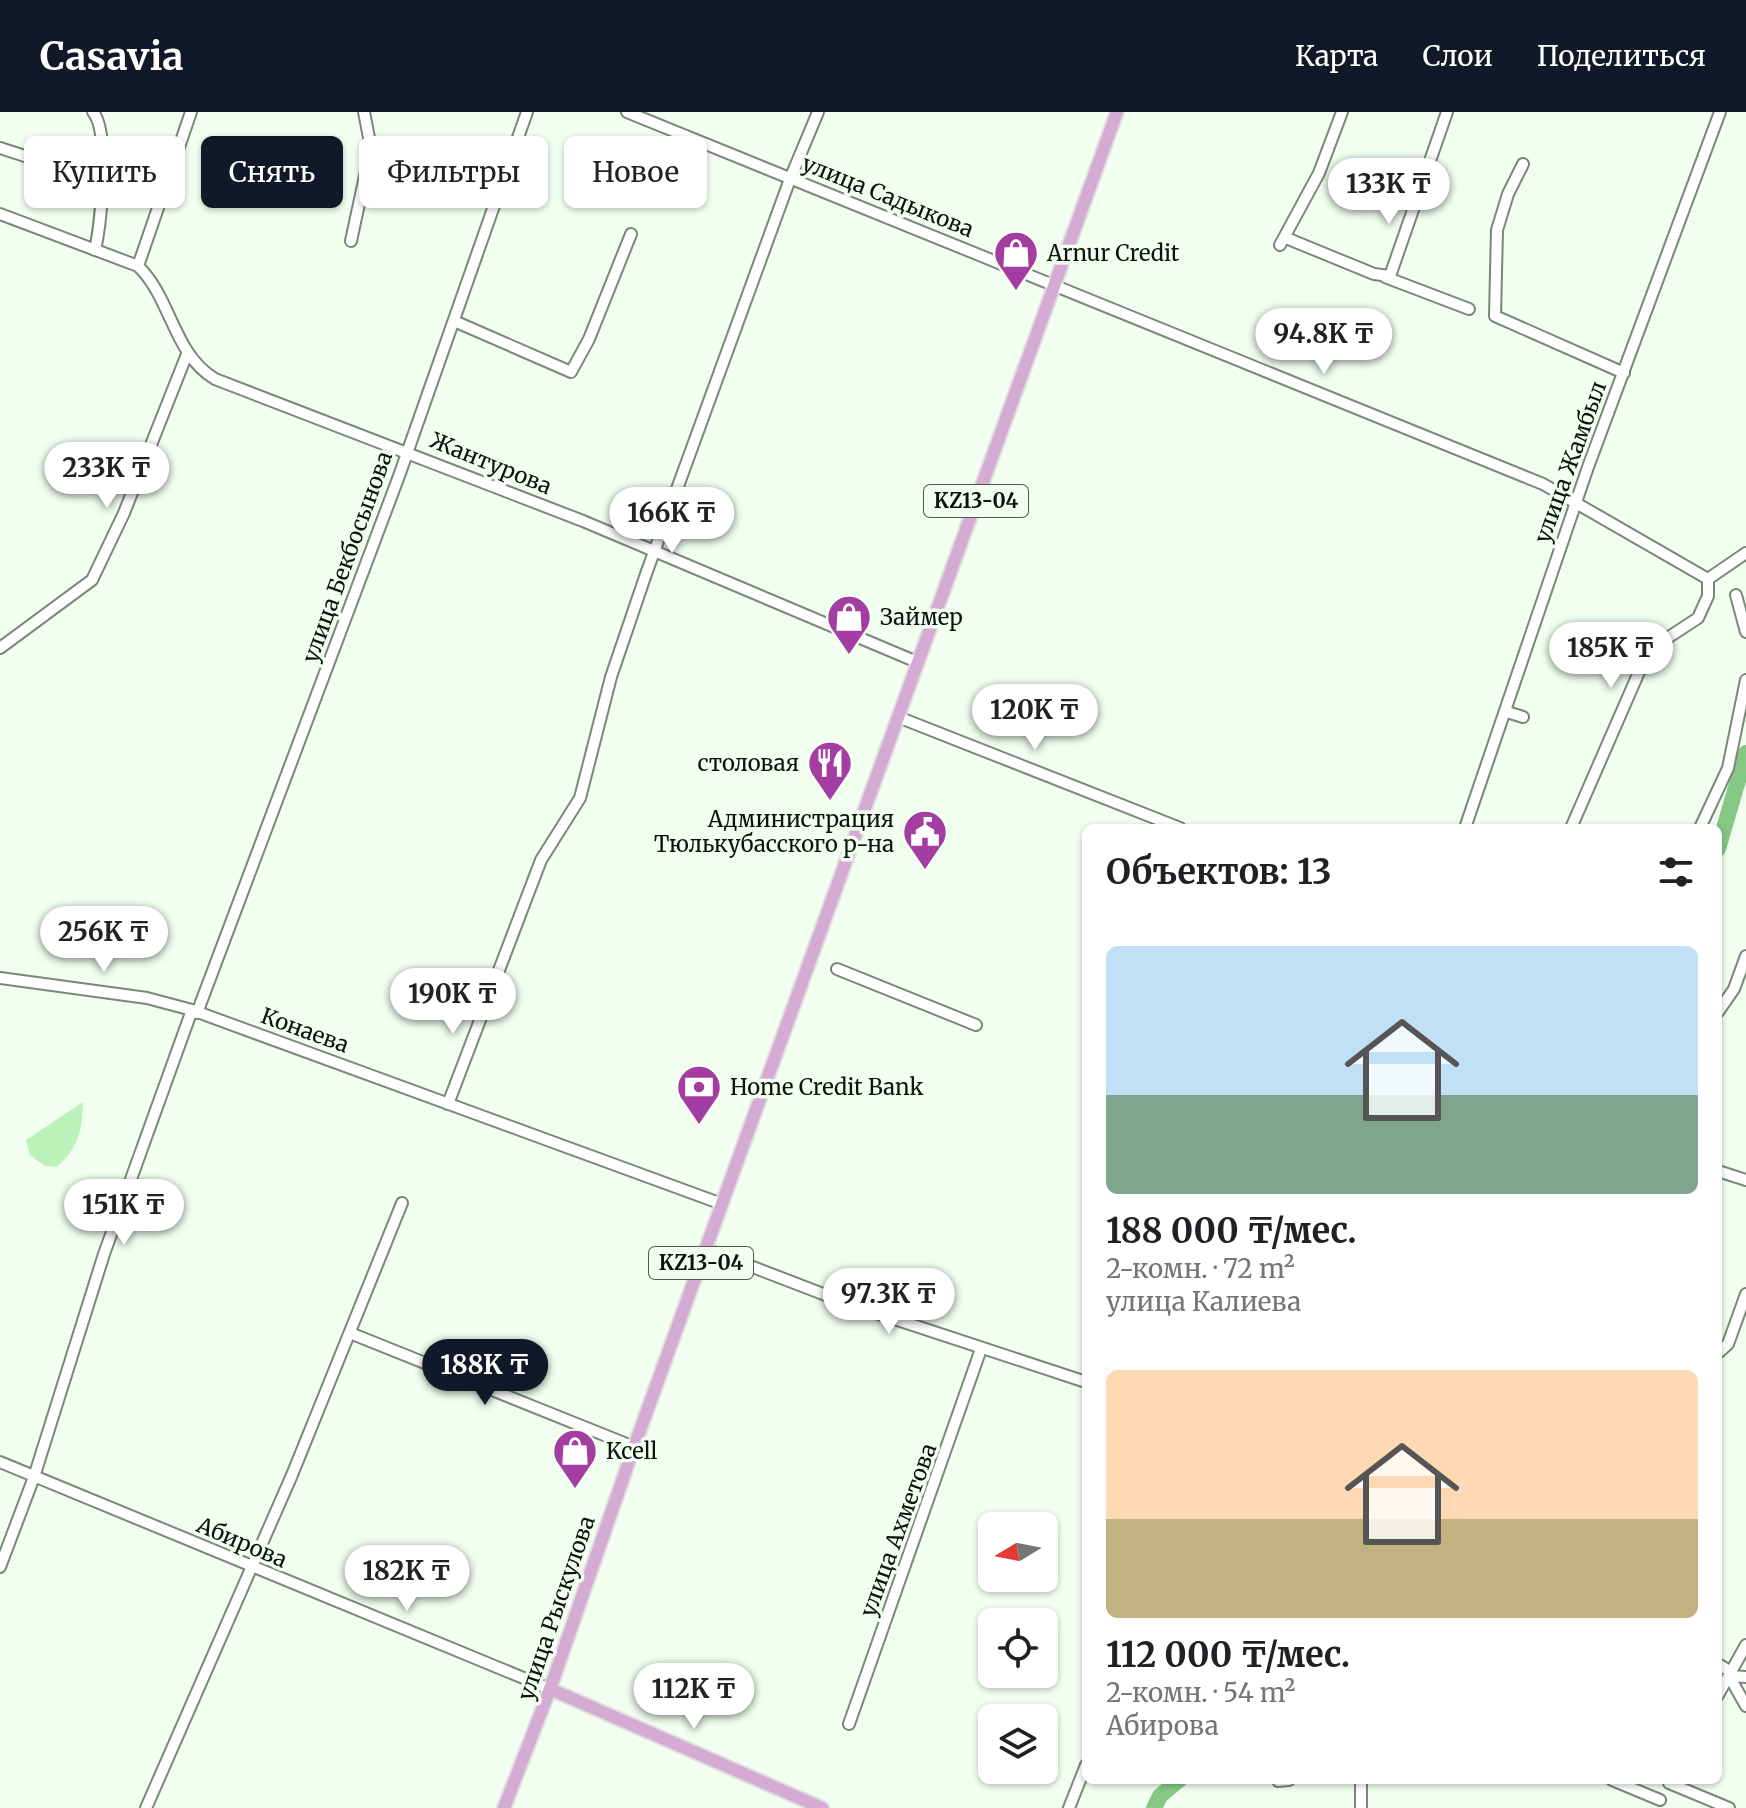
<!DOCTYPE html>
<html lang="ru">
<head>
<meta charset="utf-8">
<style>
	:root { --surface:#fff; --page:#f2f2f2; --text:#202124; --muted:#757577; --accent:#111827 }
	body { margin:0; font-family:Merriweather,serif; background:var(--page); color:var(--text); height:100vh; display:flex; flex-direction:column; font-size:30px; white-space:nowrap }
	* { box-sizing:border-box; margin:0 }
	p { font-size:26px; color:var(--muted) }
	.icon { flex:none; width:44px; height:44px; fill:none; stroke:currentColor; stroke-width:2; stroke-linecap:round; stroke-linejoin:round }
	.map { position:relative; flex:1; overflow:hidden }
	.sheet { position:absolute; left:1082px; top:712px; width:640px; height:960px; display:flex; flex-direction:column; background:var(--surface); border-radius:12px; box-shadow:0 2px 6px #0004 }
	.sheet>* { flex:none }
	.top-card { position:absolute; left:24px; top:24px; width:760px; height:72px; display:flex; gap:16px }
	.needle { width:52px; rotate:260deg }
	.buttons { position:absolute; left:978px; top:1400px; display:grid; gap:16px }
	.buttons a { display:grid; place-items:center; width:80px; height:80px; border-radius:12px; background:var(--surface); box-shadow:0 2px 6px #0004; font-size:40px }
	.price { position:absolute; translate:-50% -68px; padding:0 18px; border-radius:28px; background:#fff; color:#222; font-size:26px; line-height:52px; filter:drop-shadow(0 2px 4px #0008) }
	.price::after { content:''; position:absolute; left:50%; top:48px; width:24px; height:18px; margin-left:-12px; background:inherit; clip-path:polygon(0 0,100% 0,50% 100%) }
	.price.active { background:var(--accent); color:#fff }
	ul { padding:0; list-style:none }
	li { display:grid; align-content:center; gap:16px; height:424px; padding:0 24px }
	li span { display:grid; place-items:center; height:248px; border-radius:12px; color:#555 }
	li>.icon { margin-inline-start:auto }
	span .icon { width:144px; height:144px; fill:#fffc; stroke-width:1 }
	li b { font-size:34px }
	h2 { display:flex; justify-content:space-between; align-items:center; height:96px; padding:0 24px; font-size:34px }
	.pill { padding:0 28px; border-radius:12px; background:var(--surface); box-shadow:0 2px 6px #0004; font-size:28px; line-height:72px }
	.pill.active { background:var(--accent); color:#fff }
	header { display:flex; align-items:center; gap:48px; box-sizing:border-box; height:112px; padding:0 40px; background:var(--accent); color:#fff }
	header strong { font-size:38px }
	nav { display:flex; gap:44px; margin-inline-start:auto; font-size:28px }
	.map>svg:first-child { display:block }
	.green { fill:#bbf2ba }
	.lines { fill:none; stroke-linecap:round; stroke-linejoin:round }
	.river { stroke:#85c884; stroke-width:16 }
	.minor-casing { stroke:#7a8879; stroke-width:14 }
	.major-casing { stroke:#dddedd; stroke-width:16 }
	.minor { stroke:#fff; stroke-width:10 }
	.major { stroke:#d6abd3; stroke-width:12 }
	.labels { text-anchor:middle; stroke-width:7; stroke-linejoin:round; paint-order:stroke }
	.shield { fill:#f1fef0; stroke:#515950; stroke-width:2 }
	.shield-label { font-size:20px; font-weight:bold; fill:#0c120c }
	.street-label { font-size:22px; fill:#0c120c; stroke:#f1fef0 }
	.poi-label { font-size:22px; fill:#0c120c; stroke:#f1fef0; text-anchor:start }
</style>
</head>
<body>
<header>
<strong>Casavia</strong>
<nav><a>Карта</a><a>Слои</a><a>Поделиться</a></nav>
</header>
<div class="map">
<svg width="1746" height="1696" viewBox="0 0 1746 1696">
	<rect width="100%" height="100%" fill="#f1fef0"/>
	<path class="green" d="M83,990c0,26 -6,49 -27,65l-11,-1 -15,-11 -4,-15z"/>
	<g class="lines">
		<g class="river">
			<path d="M1718,737l28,-96"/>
			<path d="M1154,1696l6,-12 19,-16"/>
		</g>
		<g class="minor-casing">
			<g id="minor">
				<path d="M93,0c17,20 8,111 2,138"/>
				<path d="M627,0l916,372 165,95 38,-26"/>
				<path d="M0,36l102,33"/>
				<path d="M1523,52l-15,30 -11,36 -2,86 129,57"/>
				<path d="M0,102l138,52c34,33 35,88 77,113l368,142 334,141"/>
				<path d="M1286,126l88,36 16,2 57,-164"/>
				<path d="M351,129l20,-93 -7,-36"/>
				<path d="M1280,133l39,-72 23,-61"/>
				<path d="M138,154l53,-154"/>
				<path d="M1385,165l84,32"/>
				<path d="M454,209l117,51 18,-33 42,-105"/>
				<path d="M1736,483l10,37"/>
				<path d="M0,536l92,-68 32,-67 63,-159"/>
				<path d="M1507,600l16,5"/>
				<path d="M898,605l282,111"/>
				<path d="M1465,716l123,-361 132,-355"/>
				<path d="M1571,716l68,-156 30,-35 29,-19 10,-22v-17"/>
				<path d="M1700,716l28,-60 18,-88"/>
				<path d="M837,857l139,56"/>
				<path d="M0,866l147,20 45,12 530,194"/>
				<path d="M1718,900l16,-23 12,-33"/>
				<path d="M197,901l202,-537 128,-364"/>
				<path d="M448,992l93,-244 39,-62 31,-121 35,-103 144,-395 28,-67"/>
				<path d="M1718,1059l28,9"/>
				<path d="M706,1137l143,55 237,78"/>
				<path d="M350,1221l284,114"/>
				<path d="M1718,1241l10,-9 18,-50"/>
				<path d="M0,1350l550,227"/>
				<path d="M0,1455l34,-90 70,-223 88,-244"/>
				<path d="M1718,1552l13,8"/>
				<path d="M1729,1564l17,30"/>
				<path d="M1729,1564l17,1"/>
				<path d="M1718,1583l28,-50"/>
				<path d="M849,1612l132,-375"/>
				<path d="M1612,1668l48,20"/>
				<path d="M1278,1669l11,-1"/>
				<path d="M1669,1671l60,25"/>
				<path d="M146,1696l146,-333 110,-272"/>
				<path d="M1069,1696l17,-43"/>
				<path d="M1361,1696v-28"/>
			</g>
		</g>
		<g class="major-casing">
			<g id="major">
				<path d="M550,1577l272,119"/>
				<path d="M504,1696l46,-119 84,-242 483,-1335"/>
			</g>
		</g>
		<use href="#minor" class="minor"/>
		<use href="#major" class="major"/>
	</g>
	<defs>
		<g id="shop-pin" transform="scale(2.3)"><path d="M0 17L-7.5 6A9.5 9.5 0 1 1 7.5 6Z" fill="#a43da1" stroke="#f1fef0"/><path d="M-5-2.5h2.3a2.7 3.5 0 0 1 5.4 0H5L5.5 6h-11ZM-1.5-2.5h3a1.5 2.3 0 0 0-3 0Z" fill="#fff"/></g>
		<g id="restaurant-pin" transform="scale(2.3)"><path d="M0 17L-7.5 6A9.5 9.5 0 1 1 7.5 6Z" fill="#a43da1" stroke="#f1fef0"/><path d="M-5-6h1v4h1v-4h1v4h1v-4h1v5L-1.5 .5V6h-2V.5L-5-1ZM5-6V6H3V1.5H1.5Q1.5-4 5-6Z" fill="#fff"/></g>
		<g id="civic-pin" transform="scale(2.3)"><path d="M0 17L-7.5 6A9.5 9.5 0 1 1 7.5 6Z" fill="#a43da1" stroke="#f1fef0"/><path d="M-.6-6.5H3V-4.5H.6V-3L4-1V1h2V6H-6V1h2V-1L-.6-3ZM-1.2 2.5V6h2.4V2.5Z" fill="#fff"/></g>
		<g id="bank-pin" transform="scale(2.3)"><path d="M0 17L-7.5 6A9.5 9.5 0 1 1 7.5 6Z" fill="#a43da1" stroke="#f1fef0"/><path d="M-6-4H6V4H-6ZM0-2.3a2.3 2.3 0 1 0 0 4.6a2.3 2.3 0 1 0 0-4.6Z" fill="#fff"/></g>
	</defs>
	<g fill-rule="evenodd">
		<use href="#shop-pin" x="1016" y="141"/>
		<use href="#shop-pin" x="849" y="505"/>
		<use href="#restaurant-pin" x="830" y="651"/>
		<use href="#civic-pin" x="925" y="720"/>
		<use href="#bank-pin" x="699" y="975"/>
		<use href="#shop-pin" x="575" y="1339"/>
	</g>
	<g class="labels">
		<g class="shield">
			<rect x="924" y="373" width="104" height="32" rx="6"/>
			<rect x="649" y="1135" width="104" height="32" rx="6"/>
		</g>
		<g class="shield-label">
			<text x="976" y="396">KZ13-04</text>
			<text x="701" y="1158">KZ13-04</text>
		</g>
		<g class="street-label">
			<text transform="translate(888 84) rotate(22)" y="8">улица Садыкова</text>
			<text transform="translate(1570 350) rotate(-70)" y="8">улица Жамбыл</text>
			<text transform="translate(491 351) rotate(22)" y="8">Жантурова</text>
			<text transform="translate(347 445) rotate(-70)" y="8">улица Бекбосынова</text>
			<text transform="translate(305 918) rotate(20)" y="8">Конаева</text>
			<text transform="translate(898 1418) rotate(-70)" y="8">улица Ахметова</text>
			<text transform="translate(242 1430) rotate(23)" y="8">Абирова</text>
			<text transform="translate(556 1496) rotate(-71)" y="8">улица Рыскулова</text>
		</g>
		<g class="poi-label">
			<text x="1047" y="149">Arnur Credit</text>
			<text x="880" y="513">Займер</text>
			<text x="799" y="659" text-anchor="end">столовая</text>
			<text x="894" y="715" text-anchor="end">Администрация<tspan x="894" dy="25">Тюлькубасского р-на</tspan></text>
			<text x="730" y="983">Home Credit Bank</text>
			<text x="606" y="1347">Kcell</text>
		</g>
	</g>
</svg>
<div class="buttons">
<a><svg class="needle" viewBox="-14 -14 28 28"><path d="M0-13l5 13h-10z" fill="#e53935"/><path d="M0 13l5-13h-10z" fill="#757577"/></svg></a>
<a><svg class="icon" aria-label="locate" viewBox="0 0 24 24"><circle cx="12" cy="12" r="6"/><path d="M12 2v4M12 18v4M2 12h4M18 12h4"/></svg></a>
<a><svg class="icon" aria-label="layers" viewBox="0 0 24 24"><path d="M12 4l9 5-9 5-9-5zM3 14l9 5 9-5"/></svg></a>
</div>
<b class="price" style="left:1389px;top:114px">133K ₸</b>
<b class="price" style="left:1324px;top:264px">94.8K ₸</b>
<b class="price" style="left:107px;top:398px">233K ₸</b>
<b class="price" style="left:672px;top:443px">166K ₸</b>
<b class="price" style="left:1611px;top:578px">185K ₸</b>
<b class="price" style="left:1035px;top:640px">120K ₸</b>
<b class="price" style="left:104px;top:862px">256K ₸</b>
<b class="price" style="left:453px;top:924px">190K ₸</b>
<b class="price" style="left:124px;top:1135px">151K ₸</b>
<b class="price" style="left:889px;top:1224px">97.3K ₸</b>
<b class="price active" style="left:485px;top:1295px">188K ₸</b>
<b class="price" style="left:407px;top:1501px">182K ₸</b>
<b class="price" style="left:694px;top:1619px">112K ₸</b>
<div class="top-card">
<a class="pill">Купить</a>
<a class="pill active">Снять</a>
<a class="pill">Фильтры</a>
<a class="pill">Новое</a>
</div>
<section class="sheet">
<h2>Объектов: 13<svg class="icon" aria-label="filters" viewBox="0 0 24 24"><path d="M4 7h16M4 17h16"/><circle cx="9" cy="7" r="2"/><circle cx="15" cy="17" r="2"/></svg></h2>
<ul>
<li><span style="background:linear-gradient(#bfe0f5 60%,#7fa58c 0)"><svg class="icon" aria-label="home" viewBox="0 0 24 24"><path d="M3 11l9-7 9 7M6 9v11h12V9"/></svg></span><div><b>188 000 ₸/мес.</b><p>2-комн. · 72 m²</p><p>улица Калиева</p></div></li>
<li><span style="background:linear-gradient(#ffd9b3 60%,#c2b280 0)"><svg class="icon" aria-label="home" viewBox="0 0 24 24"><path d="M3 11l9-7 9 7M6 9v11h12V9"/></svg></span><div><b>112 000 ₸/мес.</b><p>2-комн. · 54 m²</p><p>Абирова</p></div></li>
</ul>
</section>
</div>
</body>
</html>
